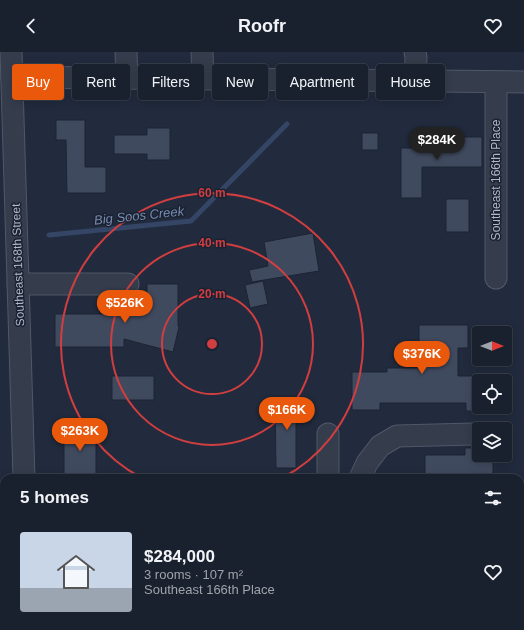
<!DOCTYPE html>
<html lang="en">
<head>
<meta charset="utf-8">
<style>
	:root { --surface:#19202e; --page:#262d3a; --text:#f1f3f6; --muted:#9fa3aa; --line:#373e4a; --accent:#ea580c }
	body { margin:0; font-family:Arial,sans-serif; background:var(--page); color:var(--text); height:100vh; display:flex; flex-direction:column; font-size:15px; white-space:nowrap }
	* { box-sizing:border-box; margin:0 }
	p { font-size:13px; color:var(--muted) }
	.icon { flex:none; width:22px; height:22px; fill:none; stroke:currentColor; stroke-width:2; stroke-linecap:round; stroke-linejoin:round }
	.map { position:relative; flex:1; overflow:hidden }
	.panel { position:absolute; left:0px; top:422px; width:524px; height:156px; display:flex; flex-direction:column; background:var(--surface); border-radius:12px 12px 0 0; box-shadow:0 2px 10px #0003,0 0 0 1px var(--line) }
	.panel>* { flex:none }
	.guide { position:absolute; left:12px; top:12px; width:500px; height:36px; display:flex; gap:8px }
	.needle { width:26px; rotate:90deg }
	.fabs { position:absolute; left:472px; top:274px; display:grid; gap:8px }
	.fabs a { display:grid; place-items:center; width:40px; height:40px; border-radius:4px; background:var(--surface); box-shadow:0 2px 10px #0003,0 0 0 1px var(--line); font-size:20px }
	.price { position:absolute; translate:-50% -34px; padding:0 9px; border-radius:14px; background:var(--accent); color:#fff; font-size:13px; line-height:26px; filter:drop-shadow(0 1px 2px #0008) }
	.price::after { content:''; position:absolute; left:50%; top:24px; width:12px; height:9px; margin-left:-6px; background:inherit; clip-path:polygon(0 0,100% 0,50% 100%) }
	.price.selected { background:#222; color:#fff }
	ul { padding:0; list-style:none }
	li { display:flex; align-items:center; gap:12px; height:100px; padding:0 20px }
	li+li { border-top:1px solid var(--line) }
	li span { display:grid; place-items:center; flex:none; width:112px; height:80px; border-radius:4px; color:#555 }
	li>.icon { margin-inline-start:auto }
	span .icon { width:48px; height:48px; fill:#fffc; stroke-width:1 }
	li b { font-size:17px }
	h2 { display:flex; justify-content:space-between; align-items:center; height:48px; padding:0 20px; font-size:17px }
	.tag { padding:0 14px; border-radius:4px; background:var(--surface); box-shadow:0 2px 10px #0003,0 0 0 1px var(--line); font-size:14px; line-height:36px }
	.tag.selected { background:var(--accent); color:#fff }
	header { display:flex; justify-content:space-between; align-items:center; height:52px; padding:0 20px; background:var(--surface); font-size:18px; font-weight:800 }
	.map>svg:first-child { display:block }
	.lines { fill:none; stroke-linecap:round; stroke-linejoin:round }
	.stream { stroke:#344565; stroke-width:5 }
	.building { fill:#404a5f; stroke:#1c2434 }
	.minor-casing { stroke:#505868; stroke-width:23 }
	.minor { stroke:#353d4d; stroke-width:21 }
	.ring { fill:none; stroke:#d03e40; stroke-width:2 }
	.labels { text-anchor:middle; stroke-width:3; stroke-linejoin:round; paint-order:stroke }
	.street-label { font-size:12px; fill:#b1b8c9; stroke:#1b2232 }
	.water-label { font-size:13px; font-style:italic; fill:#768cb2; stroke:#1b2232 }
	.centre { fill:#d03e40; stroke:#1b2232; stroke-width:2 }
	.ring-label { font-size:12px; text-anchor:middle; font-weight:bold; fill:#d03e40; stroke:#1b2232; stroke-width:3; stroke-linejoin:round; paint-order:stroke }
</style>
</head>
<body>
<header><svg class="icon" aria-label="back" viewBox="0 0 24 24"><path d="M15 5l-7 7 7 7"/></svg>Roofr<svg class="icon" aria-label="heart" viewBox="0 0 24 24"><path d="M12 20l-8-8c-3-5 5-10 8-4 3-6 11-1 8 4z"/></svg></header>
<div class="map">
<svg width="524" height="578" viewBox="0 0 524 578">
	<rect width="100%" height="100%" fill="#212b3d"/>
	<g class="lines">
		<path class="stream" d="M49,183l142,-14 96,-97"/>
	</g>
	<g class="building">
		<path d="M56,68h29v47h21v26h-39l-1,-53h-10z"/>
		<path d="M147,76h23v32h-23v-6h-33v-19h33z"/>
		<rect x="362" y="81" width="16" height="17"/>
		<path d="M443,85h39v30h-60v31h-21v-50h42z"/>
		<rect x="446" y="147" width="23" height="33"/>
		<path d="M313,181l6,38 -67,11 -3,-12 19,-4 -4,-24z"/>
		<path d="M263,229l5,23 -18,4 -5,-23z"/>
		<path d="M147,232h31v42l1,1 -6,25 -49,-13v8h-69v-33h92z"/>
		<path d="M419,273h49v23h-10v28h21v35h-13v-8h-86v7h-28v-38h35v-4h32z"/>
		<rect x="112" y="324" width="42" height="24"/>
		<path d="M275,347h29l1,15h-9v54h-20z"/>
		<rect x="64" y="379" width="32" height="43"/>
		<path d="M465,396h14v7h14v23h-68v-23h40z"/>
	</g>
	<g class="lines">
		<g class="minor-casing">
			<g id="minor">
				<path d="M11,0l13,426"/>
				<path d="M126,0l1,26"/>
				<path d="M202,0l1,27"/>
				<path d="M415,0l1,5 -1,24"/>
				<path d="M12,25l512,5"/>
				<path d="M496,30v196"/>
				<path d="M18,232h110"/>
				<path d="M328,426v-44"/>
				<path d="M360,426l7,-15 13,-17 17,-10 76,-2"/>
				<path d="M28,574l1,4"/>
				<path d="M330,574v4"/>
				<path d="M364,574v4"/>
				<path d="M450,578v-4"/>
			</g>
		</g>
		<use href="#minor" class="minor"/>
	</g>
	<g class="ring">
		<circle cx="212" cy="292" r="50"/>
		<circle cx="212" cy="292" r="101"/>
		<path d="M142 426A151 151 0 1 1 282 426"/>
	</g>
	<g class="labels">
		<g class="street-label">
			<text transform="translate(496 128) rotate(-90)" y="4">Southeast 166th Place</text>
			<text transform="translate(18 213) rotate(-92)" y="4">Southeast 168th Street</text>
		</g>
		<g class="water-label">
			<text transform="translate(139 163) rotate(-6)" y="5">Big Soos Creek</text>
		</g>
	</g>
	<circle cx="212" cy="292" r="6" class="centre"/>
	<g class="ring-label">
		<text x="212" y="145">60 m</text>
		<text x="212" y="195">40 m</text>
		<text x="212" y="246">20 m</text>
	</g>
</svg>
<div class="fabs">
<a><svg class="needle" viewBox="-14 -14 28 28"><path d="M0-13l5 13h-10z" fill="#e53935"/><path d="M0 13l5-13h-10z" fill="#9fa3aa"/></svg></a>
<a><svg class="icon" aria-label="locate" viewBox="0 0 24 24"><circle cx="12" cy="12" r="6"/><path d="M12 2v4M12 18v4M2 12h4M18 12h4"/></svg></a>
<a><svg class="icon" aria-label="layers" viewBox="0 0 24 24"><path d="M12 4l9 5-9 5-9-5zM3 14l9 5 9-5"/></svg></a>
</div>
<b class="price selected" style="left:437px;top:109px">$284K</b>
<b class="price" style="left:125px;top:272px">$526K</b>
<b class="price" style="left:422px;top:323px">$376K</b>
<b class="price" style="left:287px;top:379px">$166K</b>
<b class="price" style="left:80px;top:400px">$263K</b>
<div class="guide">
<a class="tag selected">Buy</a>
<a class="tag">Rent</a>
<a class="tag">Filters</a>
<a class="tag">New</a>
<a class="tag">Apartment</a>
<a class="tag">House</a>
</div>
<section class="panel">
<h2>5 homes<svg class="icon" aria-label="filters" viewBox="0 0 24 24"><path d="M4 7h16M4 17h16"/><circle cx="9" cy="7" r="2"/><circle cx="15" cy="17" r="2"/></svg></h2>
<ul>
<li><span style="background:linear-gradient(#c9d6e8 70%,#9aa5b1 0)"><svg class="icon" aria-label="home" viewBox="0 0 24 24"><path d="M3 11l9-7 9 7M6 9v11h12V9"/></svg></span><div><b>$284,000</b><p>3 rooms · 107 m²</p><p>Southeast 166th Place</p></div><svg class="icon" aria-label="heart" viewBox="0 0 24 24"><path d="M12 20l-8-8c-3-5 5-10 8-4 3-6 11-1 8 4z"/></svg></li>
</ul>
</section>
</div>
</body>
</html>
